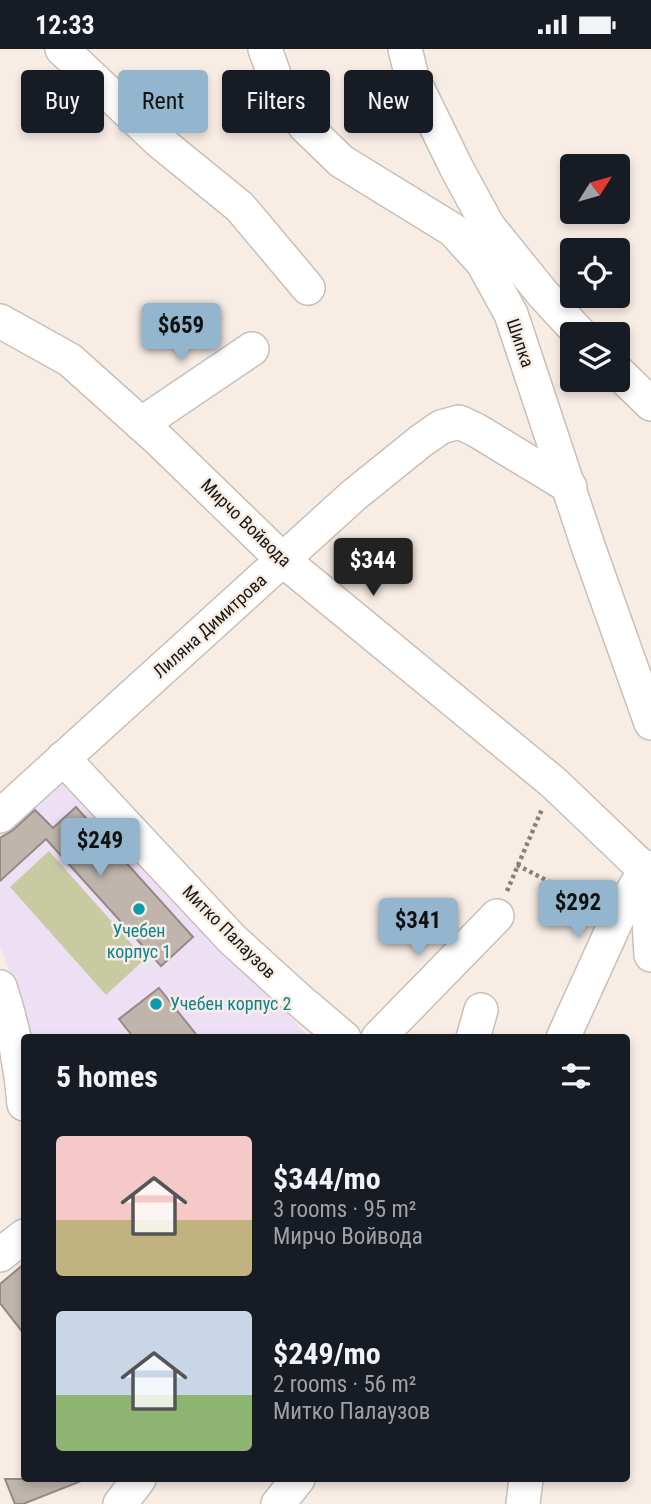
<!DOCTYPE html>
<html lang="en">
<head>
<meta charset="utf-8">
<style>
	:root { --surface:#171b24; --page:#242831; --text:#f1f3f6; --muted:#9ea1a6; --accent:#93b5ce }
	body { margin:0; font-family:"Roboto Condensed",sans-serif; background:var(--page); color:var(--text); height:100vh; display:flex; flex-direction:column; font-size:26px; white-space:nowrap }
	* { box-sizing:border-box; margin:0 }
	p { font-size:23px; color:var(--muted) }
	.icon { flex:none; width:38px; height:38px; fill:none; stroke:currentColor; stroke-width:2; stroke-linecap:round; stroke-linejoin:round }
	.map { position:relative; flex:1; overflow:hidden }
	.drawer { position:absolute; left:21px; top:985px; width:609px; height:448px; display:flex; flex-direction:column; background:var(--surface); border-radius:7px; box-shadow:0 4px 10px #0003 }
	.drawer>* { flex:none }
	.hud { position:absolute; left:21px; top:21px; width:609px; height:63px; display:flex; gap:14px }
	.needle { width:46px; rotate:53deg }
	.fabs { position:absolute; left:560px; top:105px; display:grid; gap:14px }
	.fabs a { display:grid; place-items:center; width:70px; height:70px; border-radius:7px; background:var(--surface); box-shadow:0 4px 10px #0003; font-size:35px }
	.price { position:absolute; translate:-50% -60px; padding:0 16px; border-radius:7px; background:var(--accent); color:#111; font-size:23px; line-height:46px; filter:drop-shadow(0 2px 4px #0008) }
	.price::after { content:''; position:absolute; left:50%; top:42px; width:21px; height:16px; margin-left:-10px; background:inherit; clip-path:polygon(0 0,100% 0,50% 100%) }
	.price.active { background:#222; color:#fff }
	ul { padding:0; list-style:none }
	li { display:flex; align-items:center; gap:21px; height:175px; padding:0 35px }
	li span { display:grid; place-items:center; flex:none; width:196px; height:140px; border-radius:7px; color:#555 }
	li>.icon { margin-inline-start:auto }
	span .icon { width:84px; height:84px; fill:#fffc; stroke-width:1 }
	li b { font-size:30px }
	h2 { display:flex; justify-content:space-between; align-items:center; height:84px; padding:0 35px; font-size:30px }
	.tag { padding:0 24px; border-radius:7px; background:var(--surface); box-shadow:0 4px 10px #0003; font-size:24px; line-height:63px }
	.tag.active { background:var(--accent); color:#111 }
	.status { display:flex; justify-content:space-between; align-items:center; height:49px; padding:0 35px; background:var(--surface); direction:ltr }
	.status svg { height:19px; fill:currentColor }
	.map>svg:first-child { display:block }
	.education { fill:#ede0f5 }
	.green { fill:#c8cba1 }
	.building { fill:#bfb5ad; stroke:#948a83; stroke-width:2 }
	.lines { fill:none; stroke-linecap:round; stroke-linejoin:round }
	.minor-casing { stroke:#c9bfb6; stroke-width:36 }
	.path { stroke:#88807b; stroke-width:4.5; stroke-dasharray:3.5 3.5; stroke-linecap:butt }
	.minor { stroke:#fff; stroke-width:33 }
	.culture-dot { fill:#0f9aa8; stroke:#f8ede5; stroke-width:2.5 }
	.labels { text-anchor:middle; stroke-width:5; stroke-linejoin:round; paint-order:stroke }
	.street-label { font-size:18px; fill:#1b1714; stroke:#f8ede5 }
	.culture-label { font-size:18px; fill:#0d838f; stroke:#f8ede5 }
</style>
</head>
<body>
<div class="status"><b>12:33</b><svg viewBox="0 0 49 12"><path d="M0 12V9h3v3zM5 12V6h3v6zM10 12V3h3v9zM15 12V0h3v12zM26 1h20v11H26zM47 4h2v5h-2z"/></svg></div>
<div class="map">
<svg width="651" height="1455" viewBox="0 0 651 1455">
	<rect width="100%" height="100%" fill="#f8ede5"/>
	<path class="education" d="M59,726l186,193 65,70h-280l-1,-10 -29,-83v-118z"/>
	<path class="green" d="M49,802l96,108 -39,36 -96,-108z"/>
	<g class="building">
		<path d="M173,33l24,16 -21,32 -22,-20z"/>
		<path d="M76,758l117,130 -32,29 -115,-127 -46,42v-43l13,-8 22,-20 18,18z"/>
		<path d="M159,939l40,50h-65l-15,-19z"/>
		<path d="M24,1215v70l-24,-31v-19z"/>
		<path d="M5,1430h78l1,1 -61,24h-8z"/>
	</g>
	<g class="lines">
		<g class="minor-casing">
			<g id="minor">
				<path d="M62,0l97,92 81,66 68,81"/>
				<path d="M265,0l15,42 25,35 36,35 112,69 30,33 28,51 77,232 63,177"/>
				<path d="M405,0l7,28 45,92 31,57 55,68 37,40"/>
				<path d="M0,272l70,39 87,78 126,122 271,223 91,87"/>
				<path d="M618,323l33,32"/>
				<path d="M141,375l111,-75"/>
				<path d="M63,709l169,181 66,60 46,39"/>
				<path d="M0,767l354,-321 67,-54 20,-14 18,-5 17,8 94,57"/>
				<path d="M646,818l5,88"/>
				<path d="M0,938c13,39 21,77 24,117"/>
				<path d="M378,989l119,-122"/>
				<path d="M473,989l8,-28"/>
				<path d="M563,989l55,-121 27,-47"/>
				<path d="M0,1206l24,-19"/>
				<path d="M120,1455l19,-25"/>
				<path d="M278,1455l20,-25"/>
				<path d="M523,1455l3,-25"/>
			</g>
		</g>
		<g class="path">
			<path d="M517,816l77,40"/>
			<path d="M507,842l35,-82"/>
		</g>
		<use href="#minor" class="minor"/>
	</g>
	<g class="culture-dot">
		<circle cx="139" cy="860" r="7"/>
		<circle cx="156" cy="955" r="7"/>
	</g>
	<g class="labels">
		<g class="street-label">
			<text transform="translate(520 294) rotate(71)" y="6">Шипка</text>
			<text transform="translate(246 474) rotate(44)" y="6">Мирчо Войвода</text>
			<text transform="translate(210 577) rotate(-42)" y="6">Лиляна Димитрова</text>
			<text transform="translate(229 883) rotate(45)" y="6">Митко Палаузов</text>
		</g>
		<g class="culture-label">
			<text x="139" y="888">Учебен<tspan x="139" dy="21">корпус 1</tspan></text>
			<text x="170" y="961" text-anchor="start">Учебен корпус 2</text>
		</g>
	</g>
</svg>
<div class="fabs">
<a><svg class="needle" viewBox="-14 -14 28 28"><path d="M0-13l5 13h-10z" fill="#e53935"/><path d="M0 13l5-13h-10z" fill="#9ea1a6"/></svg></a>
<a><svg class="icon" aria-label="locate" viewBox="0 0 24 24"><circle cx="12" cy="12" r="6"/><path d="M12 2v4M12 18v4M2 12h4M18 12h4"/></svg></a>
<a><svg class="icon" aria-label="layers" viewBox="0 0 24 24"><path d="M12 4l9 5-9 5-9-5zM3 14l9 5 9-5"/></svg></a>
</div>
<b class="price" style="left:181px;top:314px">$659</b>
<b class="price active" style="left:373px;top:549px">$344</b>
<b class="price" style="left:100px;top:829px">$249</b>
<b class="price" style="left:578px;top:891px">$292</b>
<b class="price" style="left:418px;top:909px">$341</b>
<div class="hud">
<a class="tag">Buy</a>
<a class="tag active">Rent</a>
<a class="tag">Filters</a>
<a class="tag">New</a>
</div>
<section class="drawer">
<h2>5 homes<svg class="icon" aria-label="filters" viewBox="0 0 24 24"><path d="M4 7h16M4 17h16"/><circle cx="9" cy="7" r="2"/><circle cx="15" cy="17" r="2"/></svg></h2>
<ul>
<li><span style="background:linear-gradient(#f6c9c9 60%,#c2b280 0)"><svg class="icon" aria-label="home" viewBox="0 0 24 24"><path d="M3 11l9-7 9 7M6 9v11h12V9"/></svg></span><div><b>$344/mo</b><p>3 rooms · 95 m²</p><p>Мирчо Войвода</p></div></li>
<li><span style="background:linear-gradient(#c9d6e8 60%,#8fb573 0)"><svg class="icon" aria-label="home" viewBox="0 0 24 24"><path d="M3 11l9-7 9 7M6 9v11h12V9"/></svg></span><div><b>$249/mo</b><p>2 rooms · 56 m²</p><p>Митко Палаузов</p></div></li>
</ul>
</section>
</div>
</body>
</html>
